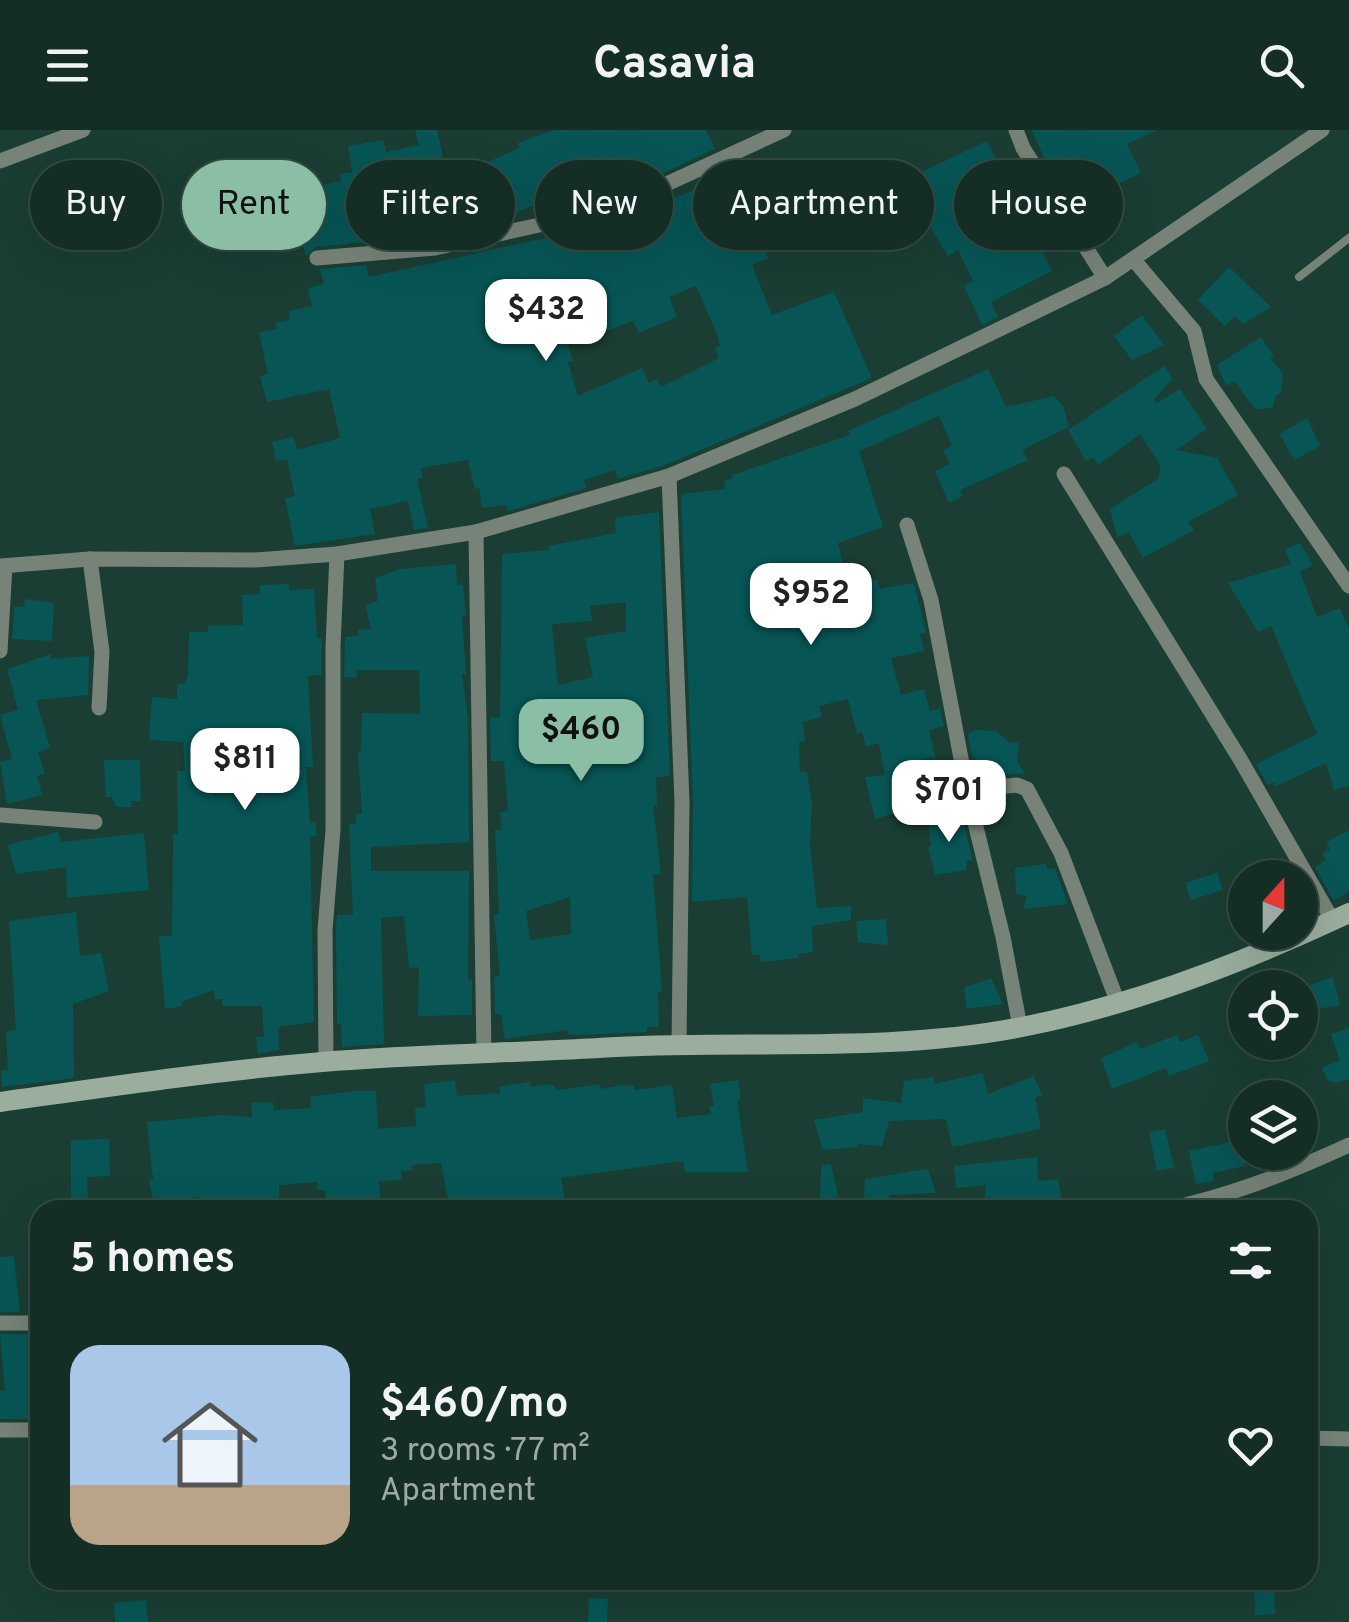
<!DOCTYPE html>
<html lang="en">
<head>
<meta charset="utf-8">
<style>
	:root { --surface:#142e26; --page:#213a32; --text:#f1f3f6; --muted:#9da8a7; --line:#334a43; --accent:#8abfa5 }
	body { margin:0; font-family:Overpass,sans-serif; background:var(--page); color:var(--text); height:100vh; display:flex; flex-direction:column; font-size:38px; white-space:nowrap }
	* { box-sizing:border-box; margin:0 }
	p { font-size:32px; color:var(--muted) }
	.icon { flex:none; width:55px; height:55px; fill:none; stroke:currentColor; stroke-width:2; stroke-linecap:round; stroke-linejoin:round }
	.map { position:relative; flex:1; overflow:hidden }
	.side { position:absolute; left:30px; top:1070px; width:1288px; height:390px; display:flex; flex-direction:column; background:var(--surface); border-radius:30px; box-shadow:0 10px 40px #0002,0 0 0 2px var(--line) }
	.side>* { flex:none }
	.top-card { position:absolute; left:30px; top:30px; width:1290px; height:90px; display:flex; gap:20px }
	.needle { width:65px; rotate:21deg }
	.buttons { position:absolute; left:1228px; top:730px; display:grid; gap:20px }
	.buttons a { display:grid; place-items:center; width:90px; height:90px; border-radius:50%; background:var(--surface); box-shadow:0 10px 40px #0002,0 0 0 2px var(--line); font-size:50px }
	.price { position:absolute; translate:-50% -85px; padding:0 22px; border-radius:20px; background:#fff; color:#222; font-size:32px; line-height:65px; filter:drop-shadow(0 2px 5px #0008) }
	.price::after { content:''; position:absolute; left:50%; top:60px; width:30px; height:22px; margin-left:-15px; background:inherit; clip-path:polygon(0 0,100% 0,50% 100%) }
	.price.current { background:var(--accent); color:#111 }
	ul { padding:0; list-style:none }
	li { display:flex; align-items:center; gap:30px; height:250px; padding:0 40px }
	li span { display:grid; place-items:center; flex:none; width:280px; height:200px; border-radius:30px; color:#555 }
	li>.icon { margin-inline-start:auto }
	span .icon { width:120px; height:120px; fill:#fffc; stroke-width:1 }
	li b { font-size:42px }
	h2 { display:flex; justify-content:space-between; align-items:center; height:120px; padding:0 40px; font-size:42px }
	.tag { padding:0 35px; border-radius:45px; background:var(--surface); box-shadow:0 10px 40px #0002,0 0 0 2px var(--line); font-size:35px; line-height:90px }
	.tag.current { background:var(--accent); color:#111 }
	header { display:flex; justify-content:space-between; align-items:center; height:130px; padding:0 40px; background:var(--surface); font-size:45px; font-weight:700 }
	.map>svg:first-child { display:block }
	.building { fill:#075655; fill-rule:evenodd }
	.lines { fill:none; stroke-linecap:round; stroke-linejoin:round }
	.service { stroke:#778379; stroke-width:8 }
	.minor { stroke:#778379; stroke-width:15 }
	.secondary { stroke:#9bae9e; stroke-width:20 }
</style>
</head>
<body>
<header><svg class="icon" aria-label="menu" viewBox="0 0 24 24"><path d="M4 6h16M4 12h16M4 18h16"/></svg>Casavia<svg class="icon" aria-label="search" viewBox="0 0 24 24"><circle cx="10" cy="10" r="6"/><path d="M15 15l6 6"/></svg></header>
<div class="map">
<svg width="1349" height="1492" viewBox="0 0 1349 1492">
	<rect width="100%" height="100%" fill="#1a3e33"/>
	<g class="building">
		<path d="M415,0h22l6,27 -22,5 12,66 -11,3 2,5 -108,11 -10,9 -8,-33 -33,10 2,6 -35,12 -10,-29 38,-13 -1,-4 55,-10 -1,-8 28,-6 -1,-7 12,-2 -4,-26 35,-6 3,12 33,-7z"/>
		<path d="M554,0h152l9,19 -73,34 -98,27 -2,-8 -44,18 -22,4 -2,-16 17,-4 -1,-4 8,-4 -15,-32 37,-16 -2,-5z"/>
		<path d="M1032,0h125l-30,14 14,29 -46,21 7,12 -21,13 -34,-54z"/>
		<path d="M987,11l65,130 -61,31 7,15 -16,8 -18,-39 9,-5 -15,-31 -10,6 -46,-75z"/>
		<path d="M724,40l10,26 -9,3 18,41 14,-7 11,25 -16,7 20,50 62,-23 38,86 -207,87 -47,14 -3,-9 -31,10 2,8 -78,23 -2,-6 -24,3 -3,-20 -4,1 -7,-29 -48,8 3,10 -6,1 11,49 -14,2 -6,-29 -38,8 5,25 -80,12 -10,-48 10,-2 -8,-37 -11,2 -4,-19 22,-5 3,13 43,-12 -11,-49 -62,13 -7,-26 8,-2 -9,-42 18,-3 -2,-6 15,-3 -1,-9 23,-5 -4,-18 16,-4 -4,-15 46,-4 3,12 190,-42 3,15 61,-24 -3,-8 86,-32 -3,-7zM696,156l22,50 2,10 -5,2 4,10 -58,29 -4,-8 -8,4 -7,-15 -64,28 -10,-34 5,-1 -5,-16 65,-24 6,12 38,-16 -8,-20z"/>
		<path d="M1229,137l42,40 -28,17 -8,-8 -10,10 -27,-26z"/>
		<path d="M1142,185l22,30 -32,15 -18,-24z"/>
		<path d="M1261,207l13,19 -4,2 13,15 -2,21h-4l-5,14 -17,1 -21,-28 -8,5 -9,-21z"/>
		<path d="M1164,236l9,13 -19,20 3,4 23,-14 27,40 -31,21 41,8 21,37 -50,27 6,8 -51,28 -14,-26 -12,5 -7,-28 49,-31 1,-13 -20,-31 -42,31 -4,-7 -8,3 -18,-31z"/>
		<path d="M988,239l18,38 48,-11 9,10 6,21 -47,23 6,10 -68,30 3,6 -14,7 -14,-32 15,-7 -7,-14 9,-4 -13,-30 -80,35 24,76 -45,16 6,26 17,-4 7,16 9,-2 3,10 34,-6 12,50 -6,1 4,17 -33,7 10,37 23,-6 6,22 10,-3 4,18 -15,4 6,27 -13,2 1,12 -12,1 8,34 -44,13 -10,-42 20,-2 -6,-32 -13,4 -4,-15 -5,2 -9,-35 -29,7 3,11 -19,5 2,19 -6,1 1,30h7l5,31 -2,42 7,63 34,-2v14l-39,6 1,26 -15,2v4l-37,4 -1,-7h-8l-5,-58 -55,5 1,-100 -12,-308 45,-5 -2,-8 9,-3 -1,-3 118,-40 -2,-4z"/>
		<path d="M1307,288l13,28 -26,14 -14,-26z"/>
		<path d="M659,382l11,264 -14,1 1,28h-4l8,69 -8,1 9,117h-4l1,35h-12v5l-71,3 -8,-1v-4l-63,9 -4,-25h-6l-1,-37 6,-1 -6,-61 5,-1 -4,-84h7l-2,-18 8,-1 -4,-50h-13l-1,-43 10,-1 2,-163 47,-4 -1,-4 68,-13 -1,-15zM626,472v29l-41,7 8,39 -35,8 -6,-61 40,-3 -2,-15zM570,767l1,37 -41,6 -4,-29z"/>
		<path d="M1300,413l13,22 -13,7 17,45 23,-9 9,21v157l-15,4 -8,-27 -50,23 -2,-4 -6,3 -12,-21 61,-30 -46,-108 -13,6 -30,-49 63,-19 -6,-15z"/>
		<path d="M456,434l1,21 6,-1 3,32h-4l4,58h-4l6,45 1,123 -98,5v24h98l-1,109 4,-1v36l-54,1 1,-49 -10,1 -5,-52 -23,2 3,126 -42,3 -1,-23h-4l-1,-94 1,-15h16l-4,-91h7v-10h6l-4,-63h3l1,-38 58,1 -1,-44h-63l1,7h-13l1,-40 13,-1v-6l13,-1 -6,-24 13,-4 -3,-23 25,-9z"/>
		<path d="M289,454v6l25,-1 3,49h5v37l-14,1 5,91h-7l4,56 5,-1 2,14 -7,1 4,185 -36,5 1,23 -21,4 -2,-17h8l-2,-31h-40v-7h-7l-1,-9 -33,12 1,4 -17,3 -6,-73h13l1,-102h5l-1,-63h8l-2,-29 -34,-2 3,-43 25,2v-15h7l4,-9 1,-43h19v-6l35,-1 -1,-30 18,-1v-9z"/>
		<path d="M25,469l29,4 -2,38 -40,-2 2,-33 10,1z"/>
		<path d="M51,524v5l38,-3 -1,39 -52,5 14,48 -12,4 7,22 -8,2 5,19 -35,9 -7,-42 12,-3 -12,-44 18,-5 -11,-41z"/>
		<path d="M975,600l21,1 13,11 10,1 -2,19 8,11 -41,4 2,-16 -10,-1 -4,-6 -4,-19z"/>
		<path d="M104,630h36l1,41h-10l1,6h-16l-4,-10h-6z"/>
		<path d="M957,685l6,6 10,39 -6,1 -1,9 -31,5 -7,-28 3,-1 -3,-29z"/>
		<path d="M1349,700v61l-15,10 -19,-34 11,-7 -4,-6 8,-5 -4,-7z"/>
		<path d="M58,702l3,10 83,-9 5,57 -82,8 -1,-31 -50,7 -8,-29z"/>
		<path d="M1046,734l1,5 8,-1 13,36 -45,5 4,-13 -11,-2 -1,-26z"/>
		<path d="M1217,743l6,17 -32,10 -6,-17z"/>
		<path d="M76,782l4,44 21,-3 8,38 -36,13 1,74 -72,9 -1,-17h7l-2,-39 10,-1 -7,-109z"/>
		<path d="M886,789l2,26 -30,-3 -2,-21z"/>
		<path d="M1333,847l7,28 -40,7v-23z"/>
		<path d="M991,848l12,26 -36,5 -3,-21z"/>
		<path d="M1349,898v51l-13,4 -8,-3 -6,-12 18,-8 -9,-26z"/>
		<path d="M1177,905l3,7 18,-7 11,26 -40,15 -3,-8 -54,21 -11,-31 36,-16 3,7z"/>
		<path d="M983,943l5,21 46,-18 8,19 -7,3 6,31 -89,18 -6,-28 -57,2 -7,25 -25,-2 1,3 -35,3 -9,-30 49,-8v-14l38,5 3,-22 30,-4v7z"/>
		<path d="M455,950l2,16 43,-3 -1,-6 31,-5 1,5 20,-3 7,6 42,-6 1,5 22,-4 11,1v4l38,-5 5,33 34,-4 -2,-8h5l-4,-22 28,-4 3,19 -4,1 11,72h-63l-2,-11 -122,17 5,27 -10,5h-106l-9,-47 -29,2v5l-11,1 1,9 -23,1 2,29h-54l-2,-20h-7l-1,-8 -38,3v15l-19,1 1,5 -11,2 -46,2 -1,-11 -7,-2 -42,8 -5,-25 4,-1 -6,-57 75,-7 30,2 -1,-14 22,-1 1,8 37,-2 -1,-11 42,-6h24l2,38 38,-3 -1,-18 11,-1 -2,-22z"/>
		<path d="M1165,999l9,39 -17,3 -8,-39z"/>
		<path d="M109,1009l1,37 -23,1 1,24 -17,1v-62z"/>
		<path d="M1245,1009v27l-32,7 1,8 -18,3 -7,-33z"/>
		<path d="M1037,1027l1,24 20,-2 6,31h-80l2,-25 -30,3 -2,-22z"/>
		<path d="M831,1034l8,35 2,11h-16v-7h-5l1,-38z"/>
		<path d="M928,1039l8,24 -47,2 3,15h-29l2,-31z"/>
		<path d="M14,1126l6,56h-20v-55z"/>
		<path d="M0,1204h37l1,10 -7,1 3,33 6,-1v42h-40v-28l5,-1z"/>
		<path d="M1254,1450h20l1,34 -20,1z"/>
		<path d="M589,1468l19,1 -1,23h-19z"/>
		<path d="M146,1470l2,22h-33l-1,-19z"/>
	</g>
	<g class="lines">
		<path class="service" d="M1299,147l50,-39"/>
		<g class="minor">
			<path d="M1016,0l7,18 82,130"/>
			<path d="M0,31l83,-31"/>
			<path d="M317,128l118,-10 177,-39 172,-79"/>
			<path d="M1133,129l61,72 12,48 143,207"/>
			<path d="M1064,344l176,285 93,162"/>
			<path d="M669,346l13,326 -3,242"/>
			<path d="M907,395l24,75 36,190 50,-5 10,4 34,64 57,150"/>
			<path d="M476,402l8,523"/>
			<path d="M90,429l12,93 -3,56"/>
			<path d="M0,436l90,-7 165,1 82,-6 139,-22 193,-56 186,-77 250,-121 217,-148"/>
			<path d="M0,521l5,-85"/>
			<path d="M967,660l36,147 17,90"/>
			<path d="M0,685l95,7"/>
			<path d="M326,932l-1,-132 8,-100v-184l4,-92"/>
			<path d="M1163,1080c65,-13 125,-37 186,-65"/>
			<path d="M0,1193h40"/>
			<path d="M0,1300h40"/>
			<path d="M1308,1308l41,1"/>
		</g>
		<path class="secondary" d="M0,972c107,-15 214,-31 322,-40 97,-8 196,-9 294,-15 134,-7 273,6 406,-20 113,-22 223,-65 327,-114"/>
	</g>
</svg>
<div class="buttons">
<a><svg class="needle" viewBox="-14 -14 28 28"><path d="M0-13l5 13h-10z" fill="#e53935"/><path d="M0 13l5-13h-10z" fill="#9da8a7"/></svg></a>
<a><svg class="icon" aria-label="locate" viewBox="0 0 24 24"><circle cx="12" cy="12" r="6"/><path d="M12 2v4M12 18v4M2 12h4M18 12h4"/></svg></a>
<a><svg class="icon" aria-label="layers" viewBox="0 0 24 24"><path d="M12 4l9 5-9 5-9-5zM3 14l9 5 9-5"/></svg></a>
</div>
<b class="price" style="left:546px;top:234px">$432</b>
<b class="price" style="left:811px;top:518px">$952</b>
<b class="price current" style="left:581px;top:654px">$460</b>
<b class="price" style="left:245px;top:683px">$811</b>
<b class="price" style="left:949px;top:715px">$701</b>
<div class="top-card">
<a class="tag">Buy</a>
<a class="tag current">Rent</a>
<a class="tag">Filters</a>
<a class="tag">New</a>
<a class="tag">Apartment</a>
<a class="tag">House</a>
</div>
<section class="side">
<h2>5 homes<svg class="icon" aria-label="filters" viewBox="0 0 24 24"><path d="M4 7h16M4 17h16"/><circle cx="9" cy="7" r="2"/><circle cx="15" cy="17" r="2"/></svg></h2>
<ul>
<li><span style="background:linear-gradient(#a9c7e8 70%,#b9a48a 0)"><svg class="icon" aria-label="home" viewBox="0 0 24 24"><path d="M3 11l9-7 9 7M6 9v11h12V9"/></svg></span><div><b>$460/mo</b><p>3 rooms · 77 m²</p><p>Apartment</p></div><svg class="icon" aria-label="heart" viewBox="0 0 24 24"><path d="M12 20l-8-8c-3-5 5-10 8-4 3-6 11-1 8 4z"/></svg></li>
</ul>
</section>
</div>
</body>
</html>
